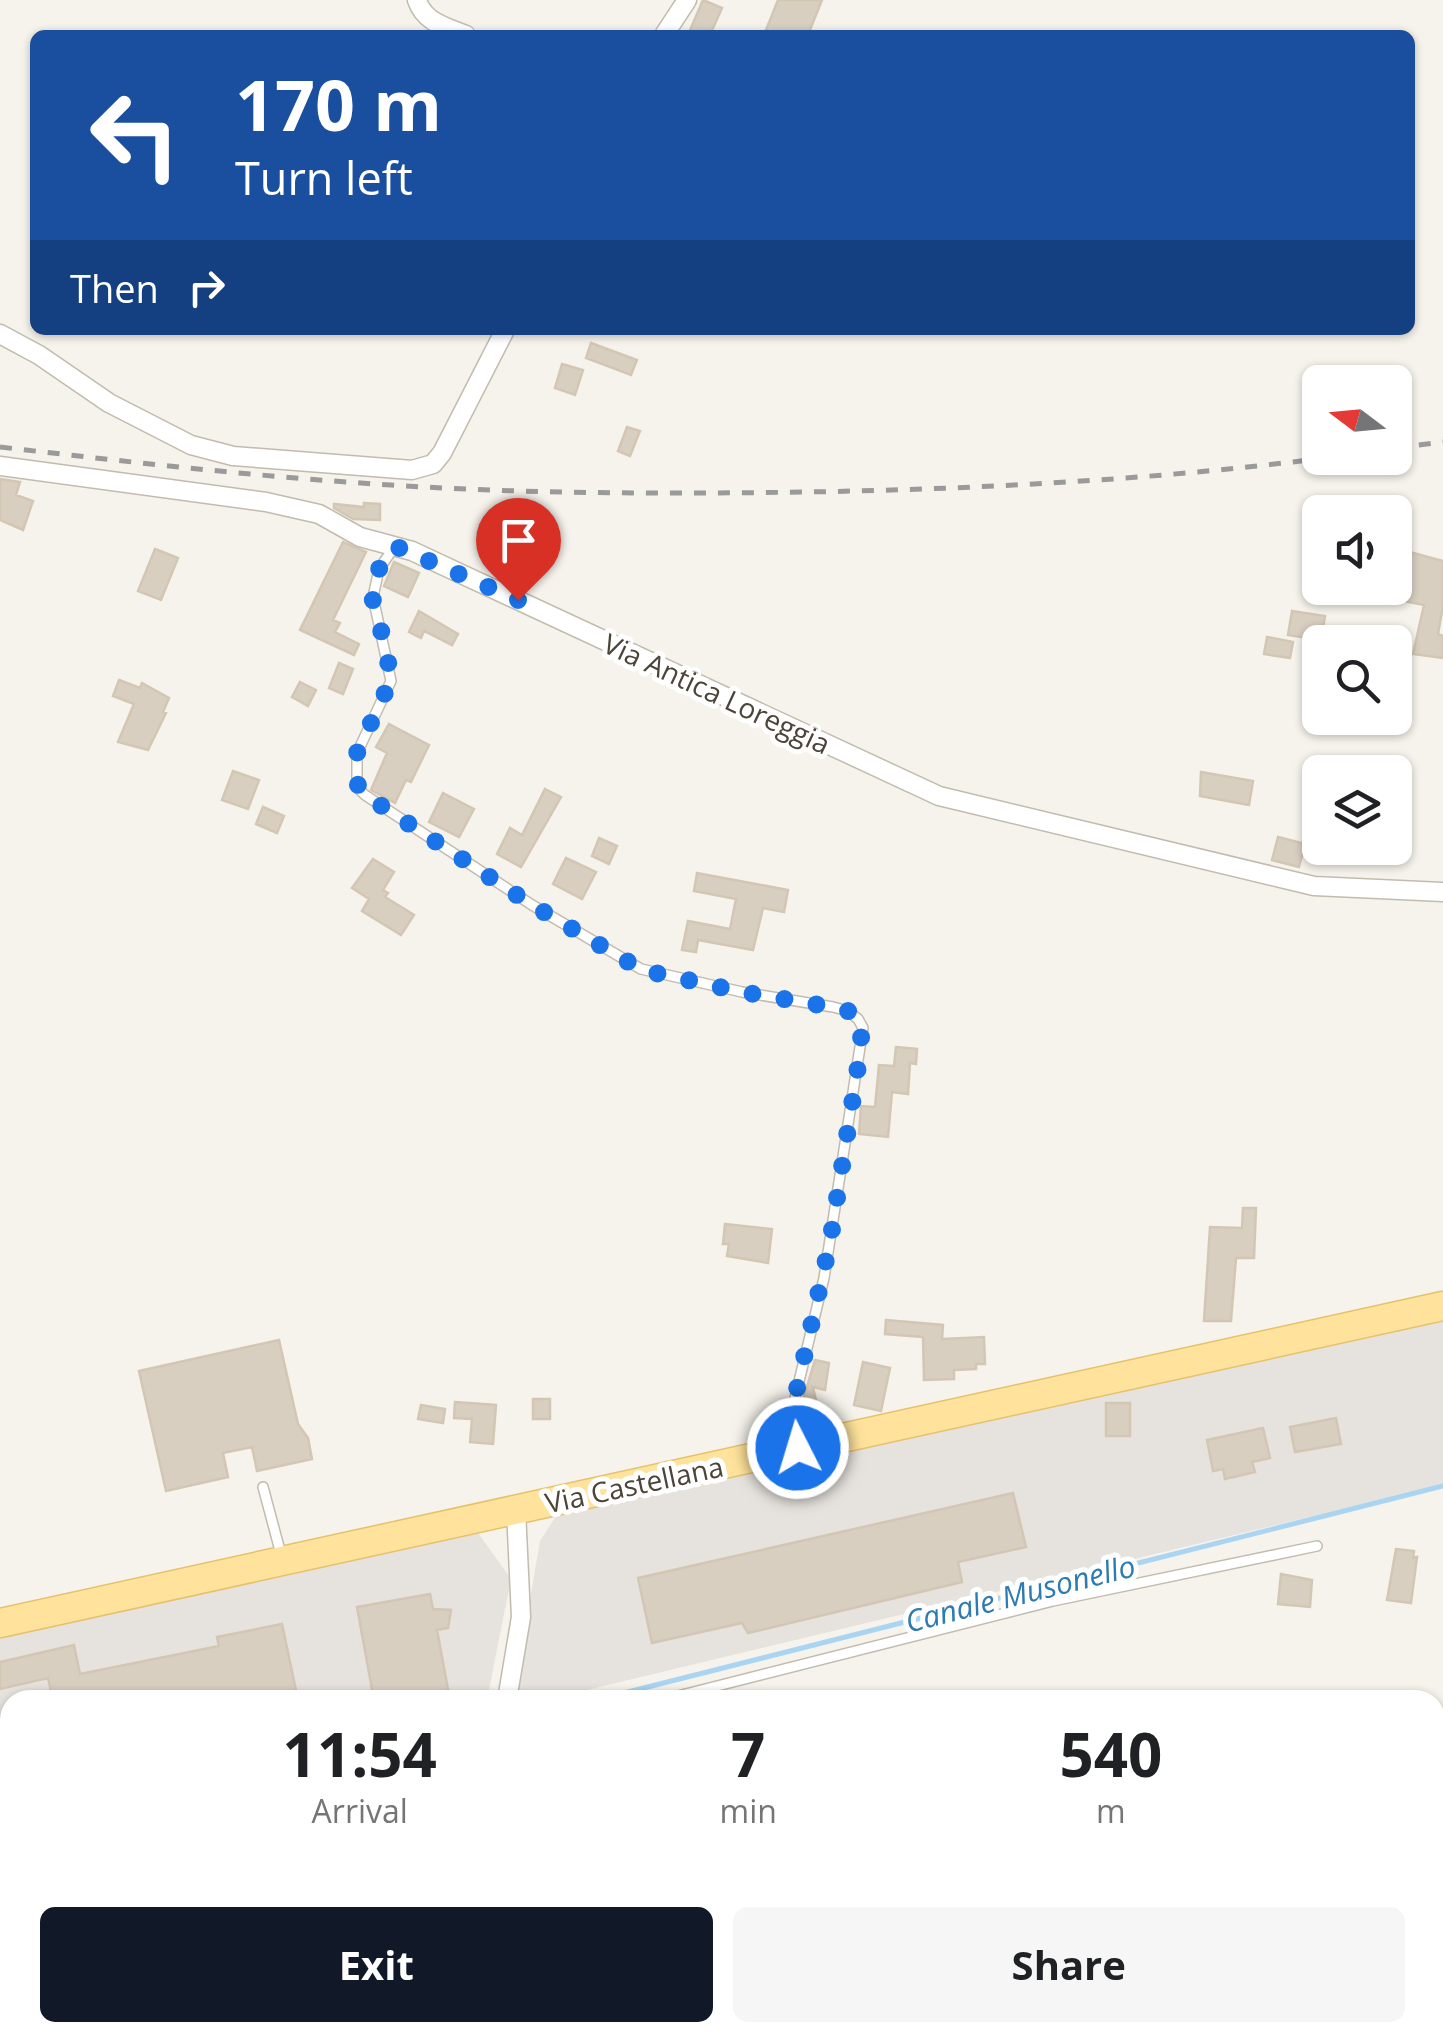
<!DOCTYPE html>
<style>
:root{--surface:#fff;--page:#f6f6f6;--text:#202124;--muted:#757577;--accent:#111827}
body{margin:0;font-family:"Open Sans",sans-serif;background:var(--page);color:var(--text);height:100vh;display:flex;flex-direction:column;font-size:38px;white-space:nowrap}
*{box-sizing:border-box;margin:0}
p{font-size:32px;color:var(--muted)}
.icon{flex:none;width:55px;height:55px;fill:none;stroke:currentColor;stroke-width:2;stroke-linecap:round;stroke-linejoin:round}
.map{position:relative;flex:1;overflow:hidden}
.panel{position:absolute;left:0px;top:1690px;width:1445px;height:352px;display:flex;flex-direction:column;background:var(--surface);border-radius:30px 30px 0 0;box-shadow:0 2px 8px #0004}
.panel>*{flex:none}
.banner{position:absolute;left:30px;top:30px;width:1385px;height:305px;border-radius:15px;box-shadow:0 2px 8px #0004;background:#1a4fa0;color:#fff;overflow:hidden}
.needle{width:65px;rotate:286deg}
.controls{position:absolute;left:1302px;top:365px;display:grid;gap:20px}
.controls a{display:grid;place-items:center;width:110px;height:110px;border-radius:15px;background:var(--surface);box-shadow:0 2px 8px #0004;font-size:50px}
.pin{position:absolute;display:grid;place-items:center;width:85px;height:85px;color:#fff;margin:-102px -42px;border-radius:50% 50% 50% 0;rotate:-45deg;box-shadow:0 0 10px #0007}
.pin .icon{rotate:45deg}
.me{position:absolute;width:110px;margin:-55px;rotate:355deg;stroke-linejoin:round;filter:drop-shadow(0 0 8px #0008)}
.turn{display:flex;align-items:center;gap:35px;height:210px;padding:0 40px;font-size:45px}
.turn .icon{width:130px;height:130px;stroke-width:2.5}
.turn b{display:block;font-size:70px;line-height:85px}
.then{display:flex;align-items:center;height:95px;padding:0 40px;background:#0003;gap:20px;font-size:38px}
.eta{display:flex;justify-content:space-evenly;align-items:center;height:170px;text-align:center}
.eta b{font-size:60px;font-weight:700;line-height:70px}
.cta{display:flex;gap:20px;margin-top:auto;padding:20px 40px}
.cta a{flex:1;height:115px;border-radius:15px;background:var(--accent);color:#fff;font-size:40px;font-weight:700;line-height:115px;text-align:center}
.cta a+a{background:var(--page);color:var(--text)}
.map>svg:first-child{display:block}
</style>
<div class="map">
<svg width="1443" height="2042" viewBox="0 0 1443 2042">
<rect width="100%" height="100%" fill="#f6f3ec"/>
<path fill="#e6e2dd" d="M1443 1318V1485L545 1700H513L540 1541 556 1516Z
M478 1533 511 1579 487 1700H10V2032H311L310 2042H0V1636Z"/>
<path fill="#d2eab5" d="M311 2033V2032L445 2033 443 2042H310Z"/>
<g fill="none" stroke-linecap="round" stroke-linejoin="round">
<path stroke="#a9d4f2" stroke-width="5" d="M596 1700 1443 1486
M0 1858 10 1855"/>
</g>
<path fill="#d8cfc1" stroke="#d3c7b4" stroke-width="2.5" d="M703 0 722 8 710 35H688Z
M778 0H822L808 35H764Z
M591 343 637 360 631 375 586 358Z
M562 364 583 370 575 395 555 388Z
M627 427 640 431 630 456 618 451Z
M0 479 20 482 16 495 33 501 23 530 0 520Z
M364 503 380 504V520L353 519 334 508V504L364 507Z
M343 542 366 552 333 620 340 623 335 632 359 644 354 655 300 630Z
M1395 548 1443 561V606L1438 634 1443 636V658L1413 654 1424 605 1368 594V588H1395Z
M155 549 178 558 161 600 138 591Z
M394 562 419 573 408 597 384 586Z
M419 611 458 634 452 645 424 631 421 638 409 632Z
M1292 611 1325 616 1321 640 1288 635Z
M1267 637 1293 642 1290 658 1264 654Z
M339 663 353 669 343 694 329 688Z
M119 680 140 688 142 683 169 698 163 712 166 713 148 750 118 742 134 704 113 696Z
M300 682 316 690 308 706 292 697Z
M389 724 429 745 411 782 406 780 395 803 371 790 387 753 376 747Z
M233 771 259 780 248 809 222 800Z
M1201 772 1253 781 1249 805 1200 796Z
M545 789 561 797 521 867 497 854 510 828 522 835Z
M443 793 474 809 459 837 429 822Z
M263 807 284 816 277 833 256 824Z
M1278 837 1305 844 1299 867 1272 860Z
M599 838 617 846 609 864 592 856Z
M566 858 596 872 582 899 553 884Z
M373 859 394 872 383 890 388 893 385 897 414 915 401 935 362 911 369 899 352 888Z
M697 873 788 890 784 912 763 908 753 950 698 940 696 952 682 950 688 921 730 929 736 899 694 891Z
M896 1047 917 1049 916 1064 910 1063 908 1094 892 1092 888 1137 859 1134 861 1106 875 1107 879 1065 894 1066Z
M1243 1208H1256L1254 1258H1236L1231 1321H1204L1210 1227 1242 1228Z
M725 1224 772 1229 768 1263 727 1256 729 1244H723Z
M886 1320 943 1325 942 1339 984 1337 985 1364H976V1369L954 1370V1379L924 1380 923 1337 885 1334Z
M279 1340 298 1424 308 1438 312 1459 257 1471 252 1447 223 1453 228 1477 166 1491 139 1371Z
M815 1360 829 1363 825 1390 813 1387 820 1419 800 1424 802 1403Z
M863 1362 890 1368 881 1411 854 1405Z
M533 1399H550V1419H533Z
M455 1402 496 1405 493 1444 470 1442 472 1419 454 1418Z
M1106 1403H1130V1436H1106Z
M421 1405 445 1409 443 1423 418 1419Z
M1336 1418 1341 1444 1295 1452 1290 1427Z
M1263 1428 1270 1458 1252 1462 1255 1472 1225 1479 1223 1469 1213 1471 1207 1440Z
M1013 1493 1026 1547 958 1562 962 1582 748 1633 742 1623 652 1643 638 1578Z
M1396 1549 1414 1551 1413 1558 1417 1557 1411 1603 1387 1600Z
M1281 1574 1312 1580 1310 1607 1278 1604Z
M430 1594 433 1609 451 1610 448 1628 437 1630 450 1700H374L357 1607Z
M282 1624 298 1700H53L48 1678 0 1689V1662L74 1645 80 1674 219 1646 217 1637Z"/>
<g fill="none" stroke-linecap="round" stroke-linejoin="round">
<defs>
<path id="lane" d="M395 546 379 569 373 597 391 681 357 753V787L365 795 532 905 641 969 742 992 833 1007 848 1011 858 1019 863 1028 824 1278 794 1402 792 1427 797 1444
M263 1487 282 1558
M662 1700 1053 1601 1317 1546"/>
<path id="street" d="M417 0C424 22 445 27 466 35
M664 35 687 0
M0 334 39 355 109 403 191 445 233 456 412 470 433 464 442 453 505 330
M0 466 266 502 319 514 360 537 412 551 939 796 1314 886 1443 892
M507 1700 521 1617 516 1510
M456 2042 457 2032"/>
<path id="primary" d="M0 1623 1443 1306"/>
</defs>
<use href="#lane" stroke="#c2bbae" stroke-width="12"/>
<use href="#street" stroke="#c2bbae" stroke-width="21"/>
<use href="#primary" stroke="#e6c16a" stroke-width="31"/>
<use href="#lane" stroke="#fff" stroke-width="9"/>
<use href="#street" stroke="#fff" stroke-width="18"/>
<use href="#primary" stroke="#ffe39c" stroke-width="28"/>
<path stroke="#9a9a9a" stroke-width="5" stroke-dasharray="12 12" stroke-linecap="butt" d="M0 447C130 462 260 477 391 485 529 494 667 494 806 492 979 489 1152 480 1325 458
M1395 448 1443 442"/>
</g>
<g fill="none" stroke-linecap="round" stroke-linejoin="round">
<path stroke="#1a73e8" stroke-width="18" stroke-dasharray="0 32.4" d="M518 600 395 546 379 569 372 597 386 649 391 680 357 753 358 787 365 795 532 905 642 970 742 992 832 1007 848 1011 858 1018 862 1028 859 1060 830 1242 794 1402 792 1427 798 1448"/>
</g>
<g text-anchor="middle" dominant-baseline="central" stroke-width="10" stroke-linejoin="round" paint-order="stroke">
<g font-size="28" fill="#4b4439" stroke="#fff">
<text transform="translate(717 693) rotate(25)">Via Antica Loreggia</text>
<text transform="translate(634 1484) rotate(-12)">Via Castellana</text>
</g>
<g font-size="30" font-style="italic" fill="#2e7ab2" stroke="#fff">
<text transform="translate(1020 1593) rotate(-14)">Canale Musonello</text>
</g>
</g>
</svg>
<div class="controls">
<a><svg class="needle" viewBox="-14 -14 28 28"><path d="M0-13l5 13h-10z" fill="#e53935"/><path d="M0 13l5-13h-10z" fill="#757577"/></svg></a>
<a><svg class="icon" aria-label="sound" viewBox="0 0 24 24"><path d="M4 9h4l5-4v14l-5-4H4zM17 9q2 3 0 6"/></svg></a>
<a><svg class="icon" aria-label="search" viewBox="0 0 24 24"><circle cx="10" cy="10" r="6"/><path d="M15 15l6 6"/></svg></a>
<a><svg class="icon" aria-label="layers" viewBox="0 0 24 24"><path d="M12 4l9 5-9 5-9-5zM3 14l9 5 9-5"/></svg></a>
</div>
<div class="pin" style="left:518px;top:600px;background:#d93025"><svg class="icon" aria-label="arrive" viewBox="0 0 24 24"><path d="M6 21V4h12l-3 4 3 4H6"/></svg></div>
<svg class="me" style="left:798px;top:1448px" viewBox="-20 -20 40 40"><circle r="17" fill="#1a73e8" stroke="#fff" stroke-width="3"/><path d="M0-11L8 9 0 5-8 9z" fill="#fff"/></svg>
<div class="banner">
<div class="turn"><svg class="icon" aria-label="left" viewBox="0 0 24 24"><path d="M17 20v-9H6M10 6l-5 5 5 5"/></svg><div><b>170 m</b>Turn left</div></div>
<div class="then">Then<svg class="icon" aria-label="right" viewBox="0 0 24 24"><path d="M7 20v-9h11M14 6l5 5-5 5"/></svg></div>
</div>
<section class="panel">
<div class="eta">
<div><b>11:54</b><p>Arrival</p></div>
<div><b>7</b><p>min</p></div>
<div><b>540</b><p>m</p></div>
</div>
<div class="cta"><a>Exit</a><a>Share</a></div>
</section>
</div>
